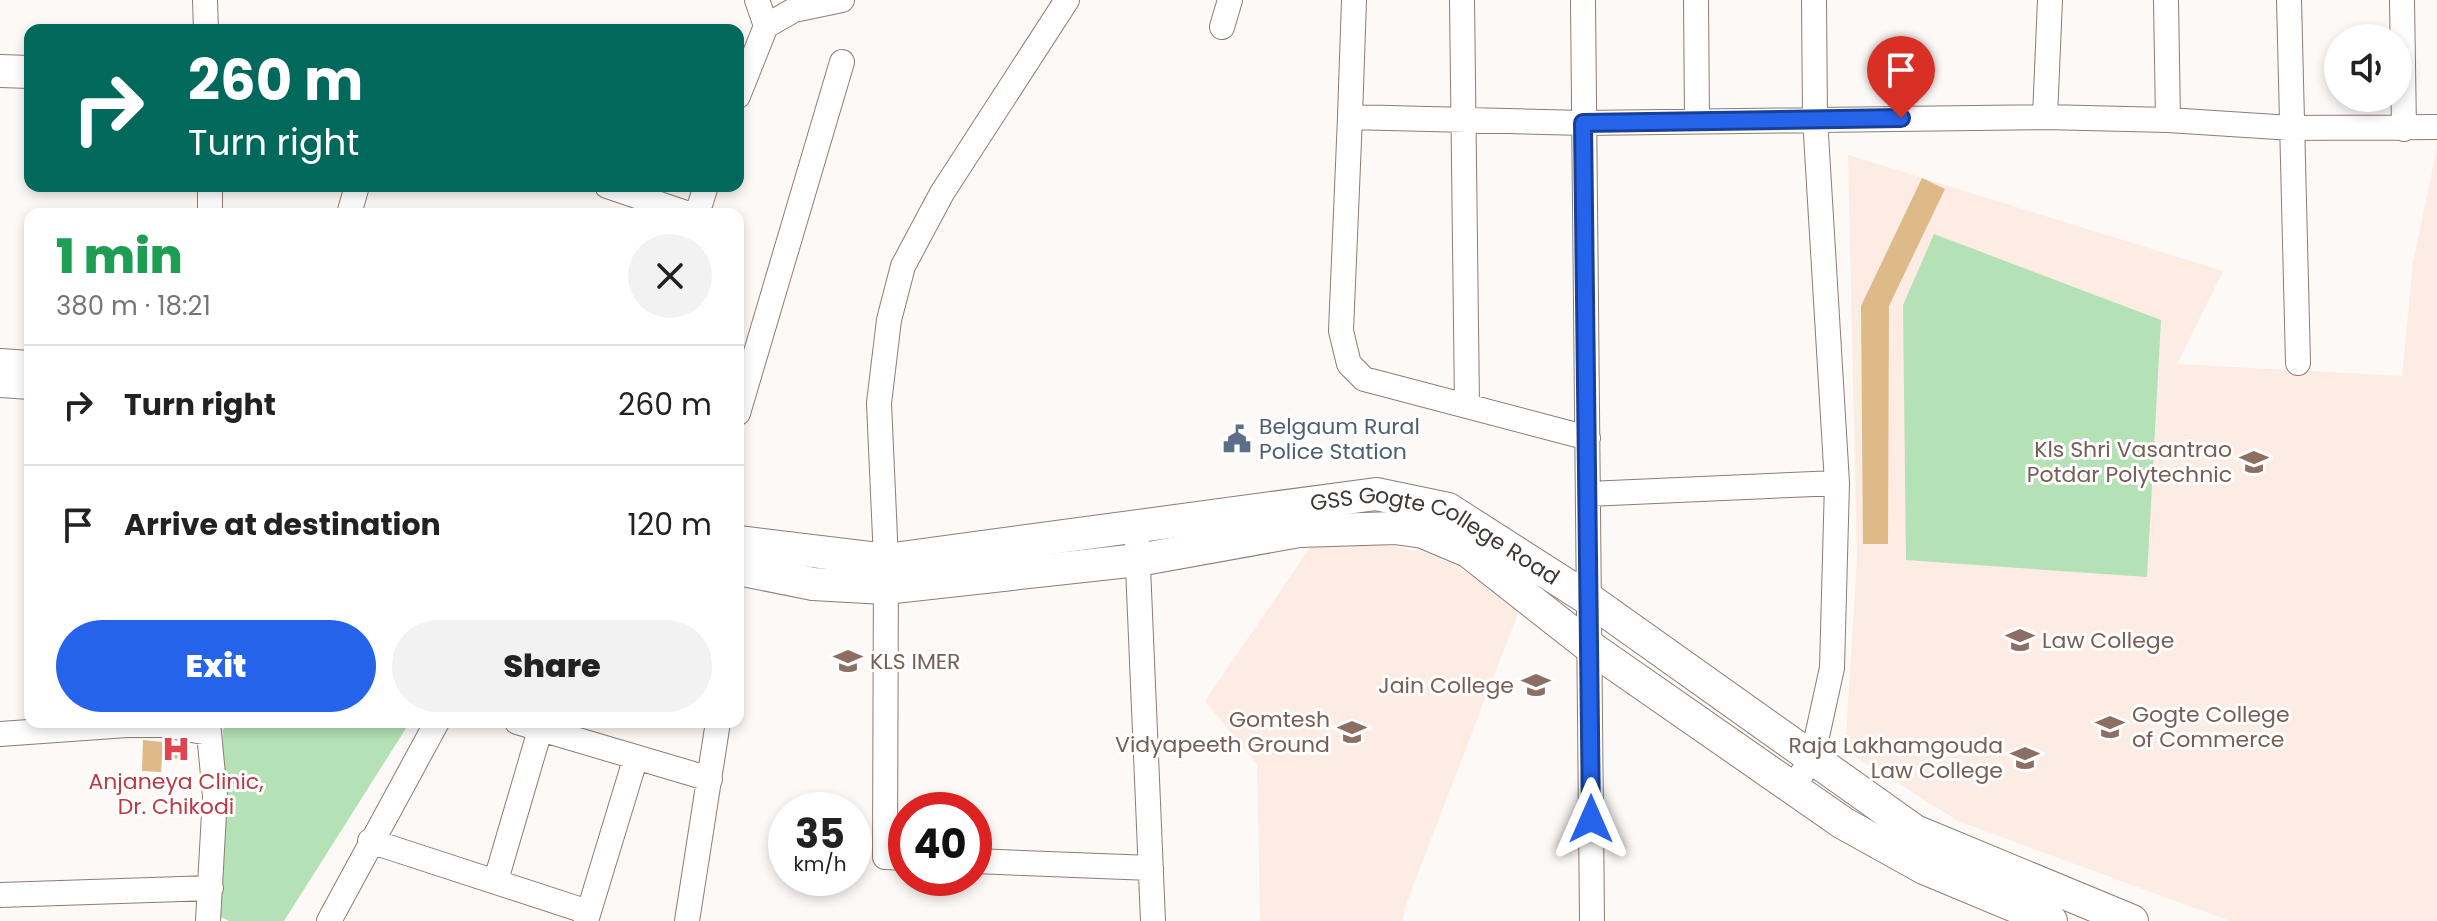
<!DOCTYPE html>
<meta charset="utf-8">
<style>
:root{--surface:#fff;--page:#f2f2f2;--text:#222;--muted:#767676;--line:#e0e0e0;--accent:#2563eb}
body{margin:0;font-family:Poppins,sans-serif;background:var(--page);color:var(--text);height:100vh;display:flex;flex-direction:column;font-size:30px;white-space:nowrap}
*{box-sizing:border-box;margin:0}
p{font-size:26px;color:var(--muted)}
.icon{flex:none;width:44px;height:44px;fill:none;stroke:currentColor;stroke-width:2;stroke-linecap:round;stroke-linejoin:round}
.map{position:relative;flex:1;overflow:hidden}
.sheet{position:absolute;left:24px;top:208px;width:720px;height:520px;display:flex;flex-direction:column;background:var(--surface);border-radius:16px;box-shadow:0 4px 12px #0003}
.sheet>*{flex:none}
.top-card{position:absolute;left:24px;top:24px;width:720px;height:168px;border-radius:16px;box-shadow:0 4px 12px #0003;background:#00695c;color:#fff;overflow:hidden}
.controls{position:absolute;left:2324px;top:24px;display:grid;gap:16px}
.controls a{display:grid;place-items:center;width:88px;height:88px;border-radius:50%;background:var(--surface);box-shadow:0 4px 12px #0003;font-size:40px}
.speed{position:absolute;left:768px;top:792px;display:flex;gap:16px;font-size:40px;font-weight:700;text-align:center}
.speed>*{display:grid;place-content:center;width:104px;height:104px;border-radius:50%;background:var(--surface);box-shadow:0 4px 12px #0003;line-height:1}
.speed small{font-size:20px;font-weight:400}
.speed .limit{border:12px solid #d22;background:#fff;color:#111}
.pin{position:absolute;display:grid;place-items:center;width:68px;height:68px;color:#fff;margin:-82px -34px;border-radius:50% 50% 50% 0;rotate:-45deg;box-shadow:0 0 8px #0007}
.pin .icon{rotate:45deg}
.me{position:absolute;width:88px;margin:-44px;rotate:0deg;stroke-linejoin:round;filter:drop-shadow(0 0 6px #0008)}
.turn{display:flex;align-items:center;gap:28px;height:168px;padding:0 32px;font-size:36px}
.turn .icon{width:104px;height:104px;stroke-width:2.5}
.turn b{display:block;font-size:56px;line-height:68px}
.round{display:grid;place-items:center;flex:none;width:84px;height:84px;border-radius:42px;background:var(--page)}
.overview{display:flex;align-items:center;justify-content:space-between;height:136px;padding:0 32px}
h1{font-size:48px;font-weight:800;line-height:60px;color:#1e9e55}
.action{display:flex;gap:16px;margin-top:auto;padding:16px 32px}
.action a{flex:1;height:92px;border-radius:48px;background:var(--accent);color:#fff;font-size:32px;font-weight:800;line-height:92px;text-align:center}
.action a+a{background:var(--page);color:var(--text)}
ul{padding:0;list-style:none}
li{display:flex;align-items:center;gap:24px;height:120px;padding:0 32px;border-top:2px solid var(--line)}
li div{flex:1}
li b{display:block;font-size:30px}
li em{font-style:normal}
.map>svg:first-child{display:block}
</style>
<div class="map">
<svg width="2437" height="921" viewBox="0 0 2437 921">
<rect width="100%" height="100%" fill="#fdf9f7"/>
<path fill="#fdece3" d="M2437 148V921H2230L1958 821 1845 750 1857 559 1848 155 2223 271 2177 364 2402 376 2413 263Z
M1313 543H1373L1433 554 1522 603 1405 907 1403 921H1260L1257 764 1205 701Z"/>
<path fill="#b4e1b5" d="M1934 234 2161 320 2147 577 1906 560 1903 305Z
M227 722H410L284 921H229L221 917 223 730Z"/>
<path fill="#deba89" d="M1922 178 1945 189 1889 306 1888 544H1863L1861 306Z
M143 740 190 745 189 759 162 758 161 772 142 771Z"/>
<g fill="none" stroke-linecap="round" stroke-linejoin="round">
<defs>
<path id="minor" d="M205 0 206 30
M757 0 766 26
M1354 0 1350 117 1583 123 2045 117 2168 120 2291 128 2437 127
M1462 0 1467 406
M1583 0 1592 921
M1696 0 1697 120
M2166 0 2168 120
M2289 0 2298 363
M2402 0 2404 129
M1222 27 1230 0
M738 96 766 26 794 10 842 0
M1350 117 1341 331 1349 364 1364 379 1588 438
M2045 117 2050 0
M210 186V214
M607 186 689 214
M349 214 357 186
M697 214 706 186
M0 361 30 363
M0 385 30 387
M738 413 842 62
M1588 494 1837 483
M1137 543 1153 921
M517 722 710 779
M0 734 127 725H163L209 733
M1792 788 1812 759 1832 668 1837 483 1815 118 1814 0
M370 841 588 912
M906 858 885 857 886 560 879 403 889 320 903 266 942 193 1067 0
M974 861 1151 868
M496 880 540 730
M0 895 211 888
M208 921 215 796 208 722
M329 921 437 722
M586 921 635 760
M687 921 718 722"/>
<g id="major">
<path d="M0 71 30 72"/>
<path id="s1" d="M738 542 886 560 1376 494 1448 509 1590 600 1915 831 2132 921"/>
<path d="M738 569 813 584 885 588 1138 560 1299 531 1395 528 1423 532 1468 551 1590 647 1843 823 1924 868 2051 921"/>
</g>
</defs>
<use href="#minor" stroke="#8e7c73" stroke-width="26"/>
<use href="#major" stroke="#8e7c73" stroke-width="34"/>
<use href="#minor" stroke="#fff" stroke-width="24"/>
<use href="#major" stroke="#fff" stroke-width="32"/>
</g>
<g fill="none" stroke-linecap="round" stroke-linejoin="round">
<defs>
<path id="route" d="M1591 819 1583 123 1901 118"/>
</defs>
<use href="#route" stroke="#184099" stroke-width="20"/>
<use href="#route" stroke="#2563eb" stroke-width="14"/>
</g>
<defs>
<symbol id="civic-bare" viewBox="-9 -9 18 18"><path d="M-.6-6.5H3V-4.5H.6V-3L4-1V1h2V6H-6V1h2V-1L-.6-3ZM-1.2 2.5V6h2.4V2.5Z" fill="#5c6f8a" stroke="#fff" stroke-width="2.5" paint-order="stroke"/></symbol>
<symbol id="university-bare" viewBox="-9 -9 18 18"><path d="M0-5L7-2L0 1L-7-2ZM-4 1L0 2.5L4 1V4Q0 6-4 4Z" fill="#8d6e63" stroke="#fff" stroke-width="2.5" paint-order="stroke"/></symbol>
<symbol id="school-bare" viewBox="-9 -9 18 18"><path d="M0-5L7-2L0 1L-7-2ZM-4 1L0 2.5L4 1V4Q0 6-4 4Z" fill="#8d6e63" stroke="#fff" stroke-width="2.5" paint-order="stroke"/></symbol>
<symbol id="hospital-bare" viewBox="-9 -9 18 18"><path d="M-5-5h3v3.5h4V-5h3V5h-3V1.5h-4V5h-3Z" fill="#e0444e" stroke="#fff" stroke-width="2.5" paint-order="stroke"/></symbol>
</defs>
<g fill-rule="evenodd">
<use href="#civic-bare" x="1217" y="419" width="40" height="40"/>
<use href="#university-bare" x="2234" y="442" width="40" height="40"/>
<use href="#school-bare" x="2000" y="620" width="40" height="40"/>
<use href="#university-bare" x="828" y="641" width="40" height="40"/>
<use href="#university-bare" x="1516" y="665" width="40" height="40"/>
<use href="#university-bare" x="2090" y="707" width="40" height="40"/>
<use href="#university-bare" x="1332" y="712" width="40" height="40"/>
<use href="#hospital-bare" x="156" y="729" width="40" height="40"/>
<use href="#university-bare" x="2005" y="738" width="40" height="40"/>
</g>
<g text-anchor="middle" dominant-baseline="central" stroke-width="6" stroke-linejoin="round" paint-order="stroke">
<g font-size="22" fill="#4e5e75" stroke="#fff" text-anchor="start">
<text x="1259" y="426">Belgaum Rural<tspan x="1259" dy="25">Police Station</tspan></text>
</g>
<g font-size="22" fill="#785e54" stroke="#fff" text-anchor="end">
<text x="2232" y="449">Kls Shri Vasantrao<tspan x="2232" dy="25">Potdar Polytechnic</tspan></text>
<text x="2042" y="640" text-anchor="start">Law College</text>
<text x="870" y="661" text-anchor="start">KLS IMER</text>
<text x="1514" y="685">Jain College</text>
<text x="2132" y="714" text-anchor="start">Gogte College<tspan x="2132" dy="25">of Commerce</tspan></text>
<text x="1330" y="719">Gomtesh<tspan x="1330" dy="25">Vidyapeeth Ground</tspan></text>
<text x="2003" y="745">Raja Lakhamgouda<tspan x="2003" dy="25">Law College</tspan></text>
</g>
<g font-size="22" fill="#403834" stroke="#fff">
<text stroke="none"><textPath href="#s1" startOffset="712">GSS Gogte College Road</textPath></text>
</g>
<g font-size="22" fill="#be3a42" stroke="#fff">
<text x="176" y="781">Anjaneya Clinic,<tspan x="176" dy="25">Dr. Chikodi</tspan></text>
</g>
</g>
</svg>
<div class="controls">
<a><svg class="icon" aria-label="sound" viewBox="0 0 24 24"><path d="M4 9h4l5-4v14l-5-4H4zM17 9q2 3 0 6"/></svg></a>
</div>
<div class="speed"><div>35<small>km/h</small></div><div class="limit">40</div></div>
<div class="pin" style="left:1901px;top:118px;background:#d93025"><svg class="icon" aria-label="arrive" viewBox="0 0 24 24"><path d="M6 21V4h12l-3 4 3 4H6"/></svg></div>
<svg class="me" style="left:1591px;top:819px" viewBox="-20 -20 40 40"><path d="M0-17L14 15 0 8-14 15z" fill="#2563eb" stroke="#fff" stroke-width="4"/></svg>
<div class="top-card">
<div class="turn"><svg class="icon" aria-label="right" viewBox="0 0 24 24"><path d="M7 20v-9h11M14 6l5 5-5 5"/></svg><div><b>260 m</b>Turn right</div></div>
</div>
<section class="sheet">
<div class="overview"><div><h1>1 min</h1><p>380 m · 18:21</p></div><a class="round"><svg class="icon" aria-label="close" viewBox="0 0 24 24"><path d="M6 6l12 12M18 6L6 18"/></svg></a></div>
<ul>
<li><svg class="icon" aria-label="right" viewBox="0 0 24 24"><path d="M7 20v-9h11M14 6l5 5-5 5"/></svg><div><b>Turn right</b></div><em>260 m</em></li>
<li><svg class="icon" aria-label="arrive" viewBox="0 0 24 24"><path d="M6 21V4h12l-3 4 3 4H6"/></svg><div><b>Arrive at destination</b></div><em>120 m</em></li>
</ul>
<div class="action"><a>Exit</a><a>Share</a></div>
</section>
</div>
